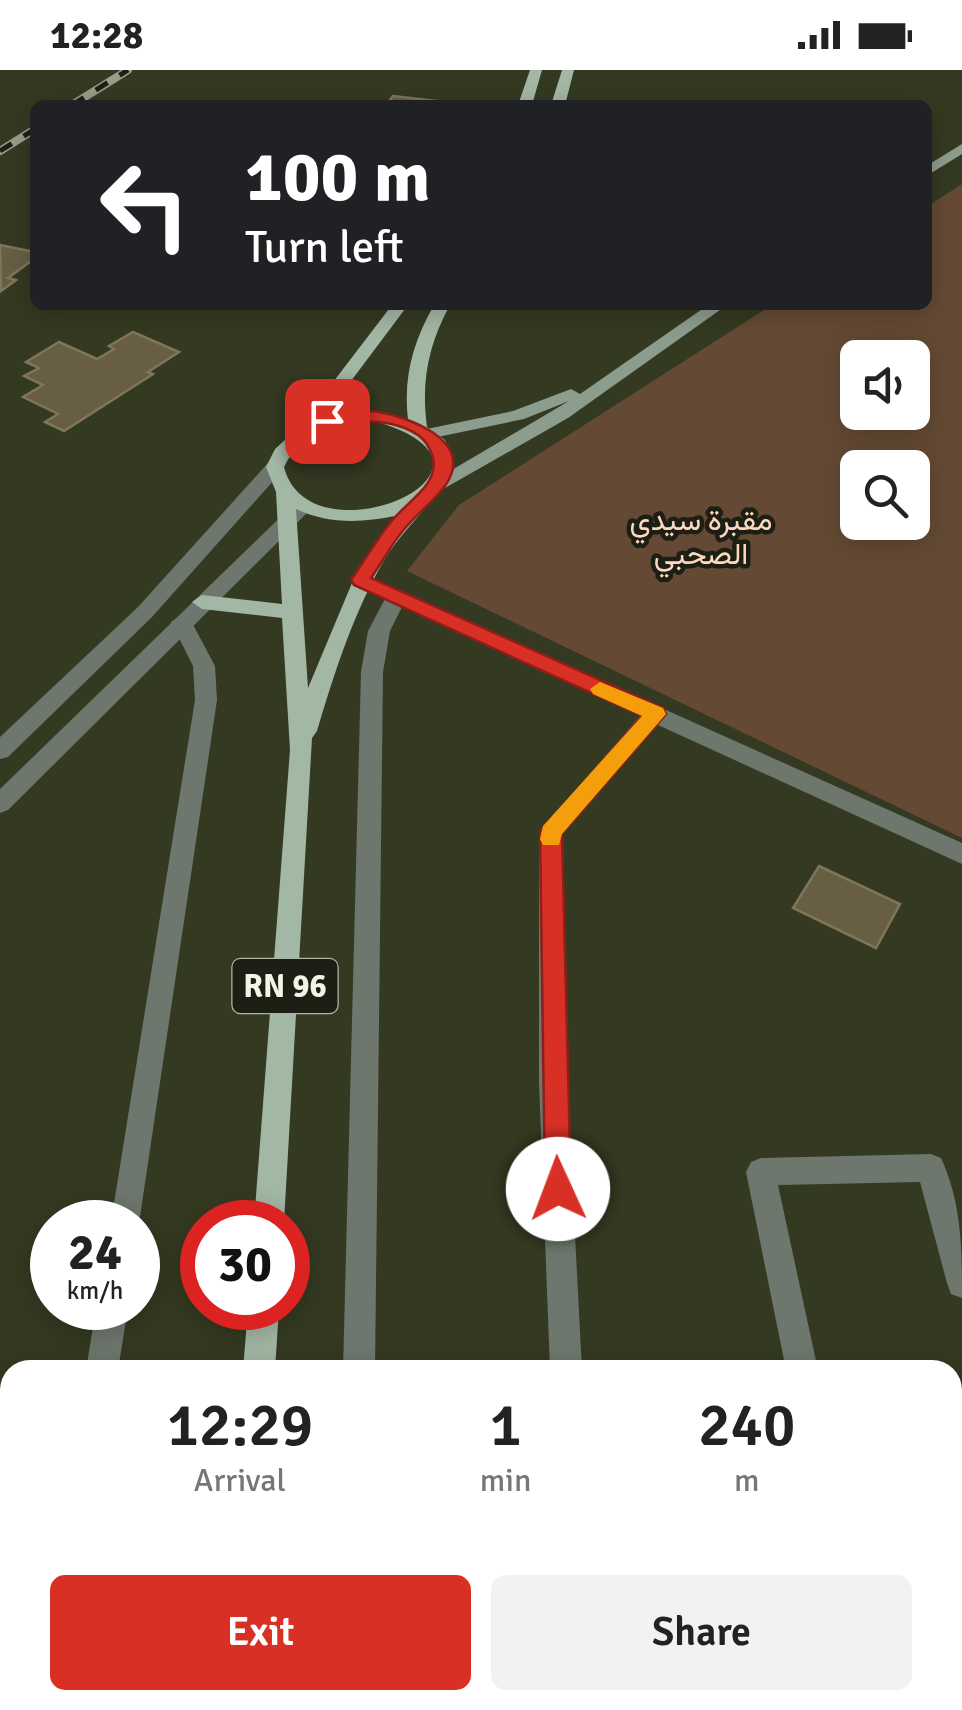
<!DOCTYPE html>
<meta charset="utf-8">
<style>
:root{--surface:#fff;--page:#f2f2f2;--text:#222;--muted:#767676;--accent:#d93025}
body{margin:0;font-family:Signika,Vazirmatn,sans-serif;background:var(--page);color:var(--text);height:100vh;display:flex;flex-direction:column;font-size:38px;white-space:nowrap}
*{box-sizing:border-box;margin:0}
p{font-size:32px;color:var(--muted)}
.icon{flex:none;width:55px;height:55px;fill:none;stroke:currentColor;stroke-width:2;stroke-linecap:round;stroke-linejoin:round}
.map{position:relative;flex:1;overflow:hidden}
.sheet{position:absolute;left:0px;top:1290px;width:962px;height:350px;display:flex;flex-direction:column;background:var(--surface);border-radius:30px 30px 0 0;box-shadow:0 5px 25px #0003}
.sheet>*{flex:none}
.top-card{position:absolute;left:30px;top:30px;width:902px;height:210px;border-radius:15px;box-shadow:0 5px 25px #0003;background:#202124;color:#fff;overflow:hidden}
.fabs{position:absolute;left:840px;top:270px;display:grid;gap:20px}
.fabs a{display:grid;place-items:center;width:90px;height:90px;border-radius:15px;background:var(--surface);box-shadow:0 5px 25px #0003;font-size:50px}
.speed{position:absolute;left:30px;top:1130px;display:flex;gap:20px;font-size:50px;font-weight:700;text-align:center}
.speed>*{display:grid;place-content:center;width:130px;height:130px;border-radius:50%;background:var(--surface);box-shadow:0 5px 25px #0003;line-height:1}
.speed small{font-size:25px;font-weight:400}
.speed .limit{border:15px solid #d22;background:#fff;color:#111}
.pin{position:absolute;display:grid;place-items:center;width:85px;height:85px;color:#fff;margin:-42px;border-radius:20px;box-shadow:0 5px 15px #0006}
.me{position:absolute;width:110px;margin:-55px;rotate:358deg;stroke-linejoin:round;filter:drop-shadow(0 0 8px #0008)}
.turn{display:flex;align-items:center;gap:35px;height:210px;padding:0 50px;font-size:45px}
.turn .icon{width:130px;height:130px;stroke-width:2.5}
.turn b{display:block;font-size:70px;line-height:85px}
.eta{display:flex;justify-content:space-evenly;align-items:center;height:170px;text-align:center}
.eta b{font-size:60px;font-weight:600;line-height:70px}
.primary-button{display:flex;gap:20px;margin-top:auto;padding:20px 50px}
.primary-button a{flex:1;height:115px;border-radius:15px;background:var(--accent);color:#fff;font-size:40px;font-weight:600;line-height:115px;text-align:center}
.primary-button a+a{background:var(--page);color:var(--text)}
.status{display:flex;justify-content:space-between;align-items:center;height:70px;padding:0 50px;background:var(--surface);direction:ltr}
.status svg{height:28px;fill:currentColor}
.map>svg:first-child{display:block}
</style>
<div class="status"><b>12:28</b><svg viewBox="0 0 49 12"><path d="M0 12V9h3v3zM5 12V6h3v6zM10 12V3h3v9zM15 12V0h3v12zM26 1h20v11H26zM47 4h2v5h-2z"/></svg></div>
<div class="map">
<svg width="962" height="1640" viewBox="0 0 962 1640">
<rect width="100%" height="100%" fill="#343921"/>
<path fill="#644a34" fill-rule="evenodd" d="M962 114V768L407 501 459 435 772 235H928V136ZM858 288H912V342H858ZM858 398H912V452H858Z"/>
<path fill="#675e44" stroke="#7f755b" stroke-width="2.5" d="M393 26 454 33 386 35Z
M0 175 35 182V188L8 208 16 210 1 221Z
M133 262 179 282 148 302 153 304 64 361 45 352 58 344 23 327 43 315 24 306 39 298 26 292 59 272 97 289 114 279 109 276Z
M819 796 900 834 876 878 793 838Z"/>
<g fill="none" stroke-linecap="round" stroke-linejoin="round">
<path fill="#6e776e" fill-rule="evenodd" d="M361 503 962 773V794L658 655 563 764 567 1011 582 1300H550L539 1011V762L640 646 402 537 390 561 383 602 375 1300H343L361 602 368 561 385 529 354 515V505Z
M182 545 189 547 215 596 217 630 138 1160V1152H111L195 630 193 596 171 552Z
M931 1084 941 1088C962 1134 962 1179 962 1228L951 1224 947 1213 920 1112 778 1115 818 1300H786L746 1102 751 1092 761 1088Z
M96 1238H128L118 1300H86Z
M959 1526 962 1527V1575L952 1571V1529Z
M30 1630H66L65 1640H27Z
M332 1630H368L369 1640H331Z"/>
<path fill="#6e776e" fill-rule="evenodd" d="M275 391 282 393V401L152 547 8 687 0 689V667L138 537 268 393Z
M303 430 310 432V440L8 740 0 743V719L296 432Z"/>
<path fill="#8c9c8d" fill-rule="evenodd" d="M962 74V84L928 105V95Z
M708 235H727L568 348 445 418 438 420 428 414 569 331 524 349 428 369 422 368V360L513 341 571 319 580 324Z"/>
<path fill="#a3b7a5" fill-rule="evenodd" d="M530 0H542L532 35H518Z
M562 0H574L565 35H551Z
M392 235H408L324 347 375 341 408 350C403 307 413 272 434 235H450C428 275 421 312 427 357L445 370 454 393C440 429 407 454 386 487 354 541 335 601 317 661L312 668 284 1152H254L290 680 282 548 202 539 192 532 202 525 282 534 276 422 266 397 275 379 298 358ZM374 351C539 398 309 497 284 397 302 360 336 353 374 351ZM296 439C328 454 361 453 395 446L352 513 308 618Z
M248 1238H279L275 1300H243Z
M223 1630H259L260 1640H222Z"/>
<defs>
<path id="rail" d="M72 35 128 0
M0 81 35 59"/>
</defs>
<use href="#rail" stroke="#989c89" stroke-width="8"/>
<use href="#rail" stroke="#1d1f15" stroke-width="5" stroke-dasharray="14" stroke-linecap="butt"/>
</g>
<path fill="#d93025" stroke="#8d1f18" stroke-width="2.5" d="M374 341C408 347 477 370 445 416 434 431 419 442 407 456 393 471 383 491 371 508L663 638 666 644 562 764 571 1119 567 1128 558 1132 549 1128 545 1119 540 762 642 646 354 515 351 510C364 491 376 471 390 453 410 427 451 409 426 373 417 360 394 353 378 352 360 350 333 362 319 351L327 346Z"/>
<path fill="#f59e0b" d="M600 612 663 638 666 644 562 764 559 775H543L540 769 543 756 642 646 593 624 590 619Z"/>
<g text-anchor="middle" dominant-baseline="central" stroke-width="9" stroke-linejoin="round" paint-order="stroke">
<g font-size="30" fill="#fcd9be" stroke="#1d1f15">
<text x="701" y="450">مقبرة سيدي<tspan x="701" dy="34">الصحبي</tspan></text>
</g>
<rect fill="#1d1f15" stroke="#b1b5a7" stroke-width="2.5" x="232.5" y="889" width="105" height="54" rx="8"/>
<g font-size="32" font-weight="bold" fill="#f1f5e6">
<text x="285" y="916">RN 96</text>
</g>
</g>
</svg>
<div class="fabs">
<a><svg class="icon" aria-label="sound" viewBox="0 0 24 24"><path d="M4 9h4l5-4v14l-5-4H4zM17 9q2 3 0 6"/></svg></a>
<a><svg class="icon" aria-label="search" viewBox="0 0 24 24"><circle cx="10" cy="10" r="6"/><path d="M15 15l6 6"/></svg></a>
</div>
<div class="speed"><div>24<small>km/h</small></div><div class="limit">30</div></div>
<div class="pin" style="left:327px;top:351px;background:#d93025"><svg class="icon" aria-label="arrive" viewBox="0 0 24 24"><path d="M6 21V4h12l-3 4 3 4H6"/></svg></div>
<svg class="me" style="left:558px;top:1119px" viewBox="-20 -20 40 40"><circle r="19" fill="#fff"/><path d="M0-13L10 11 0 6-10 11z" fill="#d93025"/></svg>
<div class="top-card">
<div class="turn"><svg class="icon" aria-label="left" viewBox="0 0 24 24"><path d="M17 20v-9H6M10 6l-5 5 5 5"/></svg><div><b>100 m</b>Turn left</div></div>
</div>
<section class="sheet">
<div class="eta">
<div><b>12:29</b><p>Arrival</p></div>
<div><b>1</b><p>min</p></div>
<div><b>240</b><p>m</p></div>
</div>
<div class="primary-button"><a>Exit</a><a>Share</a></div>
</section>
</div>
